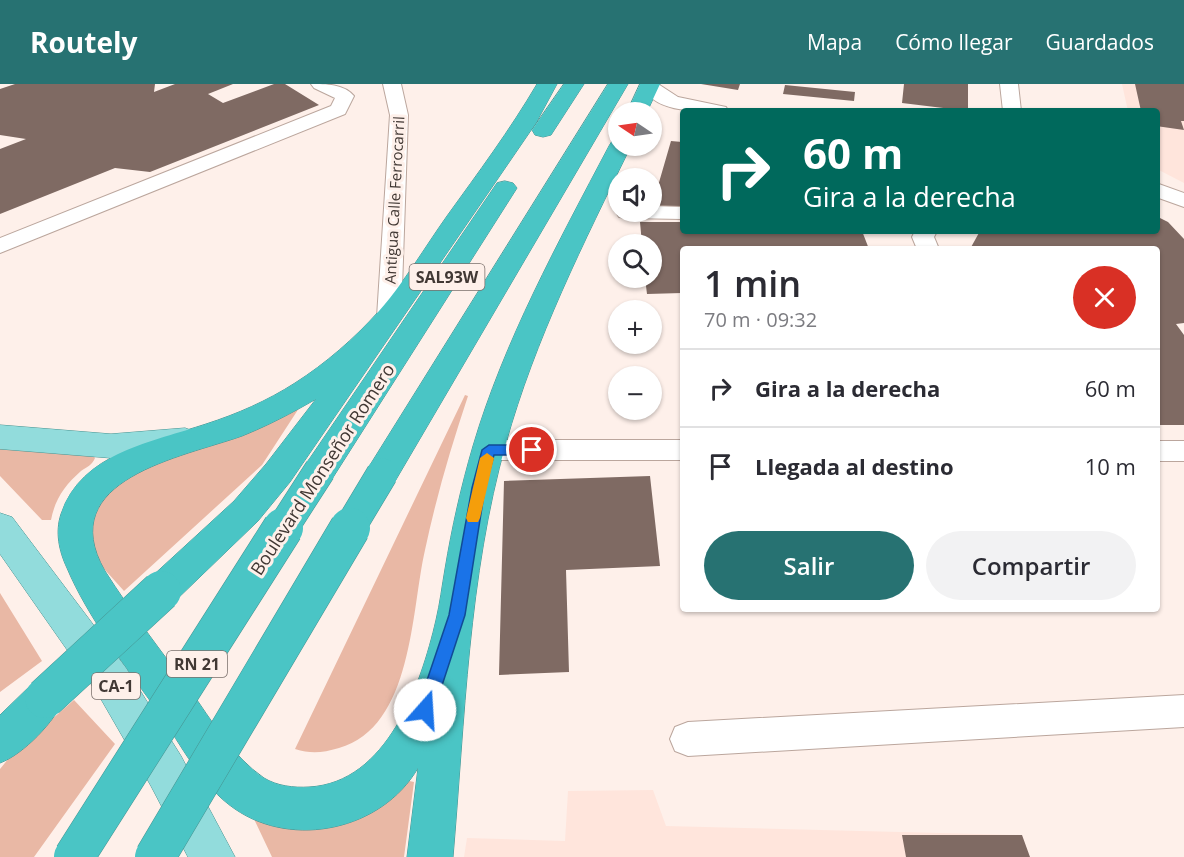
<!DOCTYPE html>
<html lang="es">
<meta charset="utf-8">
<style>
:root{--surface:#fff;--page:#f2f2f3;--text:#2b2b33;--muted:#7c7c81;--line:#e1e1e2;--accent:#277272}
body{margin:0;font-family:"Open Sans",sans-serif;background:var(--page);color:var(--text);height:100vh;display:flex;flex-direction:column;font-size:22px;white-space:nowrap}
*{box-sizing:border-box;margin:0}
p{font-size:20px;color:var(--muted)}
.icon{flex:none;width:33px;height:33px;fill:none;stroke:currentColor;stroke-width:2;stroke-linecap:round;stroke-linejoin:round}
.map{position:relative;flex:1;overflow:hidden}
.details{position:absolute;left:680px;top:162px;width:480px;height:366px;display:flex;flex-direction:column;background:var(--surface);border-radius:6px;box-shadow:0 2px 4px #0004}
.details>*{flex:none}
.hud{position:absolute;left:680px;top:24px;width:480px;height:126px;border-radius:6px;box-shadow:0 2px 4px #0004;background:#00695c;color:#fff;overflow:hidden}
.needle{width:39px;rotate:283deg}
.controls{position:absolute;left:608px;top:18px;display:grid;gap:12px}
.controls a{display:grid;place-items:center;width:54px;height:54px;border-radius:50%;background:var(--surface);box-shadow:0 2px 4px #0004;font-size:30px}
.pin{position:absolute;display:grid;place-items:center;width:51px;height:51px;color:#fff;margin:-26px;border:3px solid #fff;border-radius:50%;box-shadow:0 2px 6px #0007}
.me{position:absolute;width:66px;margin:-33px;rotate:19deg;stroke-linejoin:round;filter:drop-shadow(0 0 4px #0008)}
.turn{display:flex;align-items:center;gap:21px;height:126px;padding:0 24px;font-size:27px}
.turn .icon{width:78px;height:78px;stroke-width:2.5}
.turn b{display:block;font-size:42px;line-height:51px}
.round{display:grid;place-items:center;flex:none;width:63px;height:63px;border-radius:32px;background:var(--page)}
.head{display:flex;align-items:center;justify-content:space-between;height:102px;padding:0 24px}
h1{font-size:36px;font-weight:600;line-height:45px}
.primary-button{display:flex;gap:12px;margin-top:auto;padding:12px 24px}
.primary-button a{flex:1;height:69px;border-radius:36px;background:var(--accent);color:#fff;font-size:24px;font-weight:600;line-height:69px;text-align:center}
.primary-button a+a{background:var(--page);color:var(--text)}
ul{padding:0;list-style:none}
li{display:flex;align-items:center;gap:18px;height:78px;padding:0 24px;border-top:2px solid var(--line)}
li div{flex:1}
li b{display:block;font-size:22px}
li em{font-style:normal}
header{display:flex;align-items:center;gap:36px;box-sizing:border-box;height:84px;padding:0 30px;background:var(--accent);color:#fff}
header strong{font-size:28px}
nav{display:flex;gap:33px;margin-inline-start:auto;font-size:21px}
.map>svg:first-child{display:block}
</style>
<header>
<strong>Routely</strong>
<nav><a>Mapa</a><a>Cómo llegar</a><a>Guardados</a></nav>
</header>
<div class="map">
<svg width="1184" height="773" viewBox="0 0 1184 773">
<rect width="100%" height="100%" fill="#fef0ea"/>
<path fill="#ffe5dc" d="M1122 0H1184V99L1157 85 1156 27H1128Z
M653 706 666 742 1022 751 1029 773H464L467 754 565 757 568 707Z"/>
<path fill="#e9b8a5" d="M465 311 468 312C451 363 436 414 425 466 411 527 413 643 339 664 322 669 311 670 295 665Z
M303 318 262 381 124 507 97 477 87 440 96 412 137 383Z
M0 359 91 369 95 374C92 381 87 383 81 387 65 401 55 415 51 436H42L0 392Z
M0 509 42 577 0 608Z
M74 616 115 660 34 773H0V685L13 669Z
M405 696 414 698 404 773H272L254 735Z"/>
<path fill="#7f6a63" d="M15 0H155L154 8 175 0H233L208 10 223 19 274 0H285L319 21 150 88 115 84 0 130V65L26 55 0 51V5Z
M701 0H740L738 6Z
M904 0H968V27L902 19Z
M1135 0H1184V37H1181L1184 46 1156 42V27H1141Z
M785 1 855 8 854 17 783 10Z
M671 57 682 58V126H651Z
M1156 132 1168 138 1184 155V239L1176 240 1184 251V341H1156V165H970L980 147H1156Z
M640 138H682V147H862L869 165H682V209L647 210 645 194H651V160H642Z
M650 392 660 482 566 486 569 588 499 591 504 397Z
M902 751H1022L1030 773H906Z"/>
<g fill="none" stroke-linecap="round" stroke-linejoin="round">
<defs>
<path id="minor" d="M311 0C326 0 344 0 354 12L345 30 0 169V154L331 22 335 14 314 4Z
M383 0H401L408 31 401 233 398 238 389 241 380 238 377 233 390 31Z
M642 0H658L678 13 726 23 728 27C701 27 653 31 642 0Z
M1000 0H1018L1021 27H1003Z
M1156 99 1184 109V123L1156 113Z
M651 122 682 123V135L627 134 619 133 616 128 618 126V128H651Z
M915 147H937L934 153 939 165H917L912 153Z
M489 356H682V376H489L479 373 475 366 479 359Z
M1156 357H1184V377H1156Z
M1184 611V643L688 672 675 667 670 655 675 643 688 638Z"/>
<path id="major" d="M0 341 111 350 185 344 196 348 201 356 196 364 185 368 111 374 0 365Z
M0 429 12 433 126 584 181 672 235 773H188L151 702 98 610 0 470Z"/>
<path id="highway" d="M537 0H557L536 39 290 398 258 437 174 518 161 523 148 518 143 507 148 496 234 417 266 380 316 315C292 329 267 342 242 352 183 373 52 395 105 487 131 528 161 567 190 606 212 637 232 672 264 694 277 702 294 704 309 703 387 699 421 601 436 536 440 519 442 502 445 485 452 443 461 403 473 362 504 257 558 159 609 62L612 57 618 56V62H631C584 158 535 255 506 359 468 493 465 635 453 773H407L418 684C382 746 293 765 235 725 201 702 182 662 159 629 128 586 87 532 67 484 59 467 55 448 61 430 81 369 152 358 206 340 237 330 267 317 295 299 325 280 355 254 379 227 404 199 425 163 447 132 478 89 510 46 537 0Z
M564 0H584L551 51 543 53 535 51 532 46Z
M608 0H628L394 399 382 403 370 399 365 390 370 381Z
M640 0H660L647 28H627Z
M505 97 513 99 517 104 332 395 320 398 308 395 304 386 308 377 497 99Z
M45 595 59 601 65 614C55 637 24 670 0 679V631L31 601Z"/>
</defs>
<use href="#minor" stroke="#bba69d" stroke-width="2"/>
<use href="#major" stroke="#479492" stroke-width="1"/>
<use href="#highway" stroke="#479492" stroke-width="1"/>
<use href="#minor" fill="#fff" fill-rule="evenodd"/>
<use href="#major" fill="#92dcdc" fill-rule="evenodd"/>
<use href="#highway" fill="#4ac5c5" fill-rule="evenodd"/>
<defs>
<path id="highway-bridge-far1" d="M282 445 320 386
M349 445 382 390"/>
<path id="highway-bridge" d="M45 614 161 507
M74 773 283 444
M155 773 350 444"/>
</defs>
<use href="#highway-bridge-far1" stroke="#479492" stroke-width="32" stroke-linecap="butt"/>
<use href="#highway-bridge" stroke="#479492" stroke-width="41" stroke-linecap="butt"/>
<use href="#highway-bridge-far1" stroke="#4ac5c5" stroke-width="31"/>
<use href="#highway-bridge" stroke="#4ac5c5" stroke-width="40"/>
</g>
<path fill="#1a73e8" stroke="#114b97" stroke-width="1.5" d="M489 361H532L539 366 532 371H494L485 404 465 531 434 626 431 632 425 634 419 632 417 626 449 531 472 404 482 366Z"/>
<path fill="#f59e0b" d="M487 369 494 374 480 434 478 438H468L466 434 480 374Z"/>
<g text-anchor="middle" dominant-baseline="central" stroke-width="6" stroke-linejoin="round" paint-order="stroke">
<g font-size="15" fill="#413834" stroke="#fef0ea">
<text transform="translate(394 116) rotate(-87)">Antigua Calle Ferrocarril</text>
</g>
<g fill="#fef0ea" stroke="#7a6f6b" stroke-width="1.5">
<rect x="409.5" y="180" width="75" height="26" rx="4.5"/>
<rect x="167" y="567" width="60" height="26" rx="4.5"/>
<rect x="92" y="589" width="48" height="26" rx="4.5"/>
</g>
<g font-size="16" font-weight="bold" fill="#413834">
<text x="447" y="193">SAL93W</text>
<text x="197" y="580">RN 21</text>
<text x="116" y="602">CA-1</text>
</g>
<g font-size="18" fill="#413834" stroke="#fef0ea">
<text transform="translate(322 385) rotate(-57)">Boulevard Monseñor Romero</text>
</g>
</g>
</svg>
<div class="controls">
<a><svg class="needle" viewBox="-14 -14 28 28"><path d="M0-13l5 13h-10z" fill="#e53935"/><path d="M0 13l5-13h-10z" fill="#7c7c81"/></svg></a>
<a><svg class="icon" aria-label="sound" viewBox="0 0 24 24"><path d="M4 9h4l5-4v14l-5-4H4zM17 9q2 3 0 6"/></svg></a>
<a><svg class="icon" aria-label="search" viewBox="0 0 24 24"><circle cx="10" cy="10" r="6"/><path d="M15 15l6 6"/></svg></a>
<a>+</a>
<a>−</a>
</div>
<div class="pin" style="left:532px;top:366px;background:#d93025"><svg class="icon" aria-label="arrive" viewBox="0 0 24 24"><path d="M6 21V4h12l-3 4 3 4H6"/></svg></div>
<svg class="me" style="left:425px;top:626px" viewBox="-20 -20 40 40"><circle r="19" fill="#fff"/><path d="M0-13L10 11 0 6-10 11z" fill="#1a73e8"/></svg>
<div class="hud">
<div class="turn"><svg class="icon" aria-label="right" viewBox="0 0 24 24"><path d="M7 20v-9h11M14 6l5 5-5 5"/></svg><div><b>60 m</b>Gira a la derecha</div></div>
</div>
<section class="details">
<div class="head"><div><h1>1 min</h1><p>70 m · 09:32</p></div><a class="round" style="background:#d93025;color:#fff"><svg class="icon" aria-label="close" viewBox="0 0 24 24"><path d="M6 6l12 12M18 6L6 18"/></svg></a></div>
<ul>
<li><svg class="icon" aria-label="right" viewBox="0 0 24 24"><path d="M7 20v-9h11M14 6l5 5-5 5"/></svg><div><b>Gira a la derecha</b></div><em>60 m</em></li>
<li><svg class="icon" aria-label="arrive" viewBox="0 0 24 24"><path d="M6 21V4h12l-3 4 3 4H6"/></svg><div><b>Llegada al destino</b></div><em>10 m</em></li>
</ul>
<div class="primary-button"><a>Salir</a><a>Compartir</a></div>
</section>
</div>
